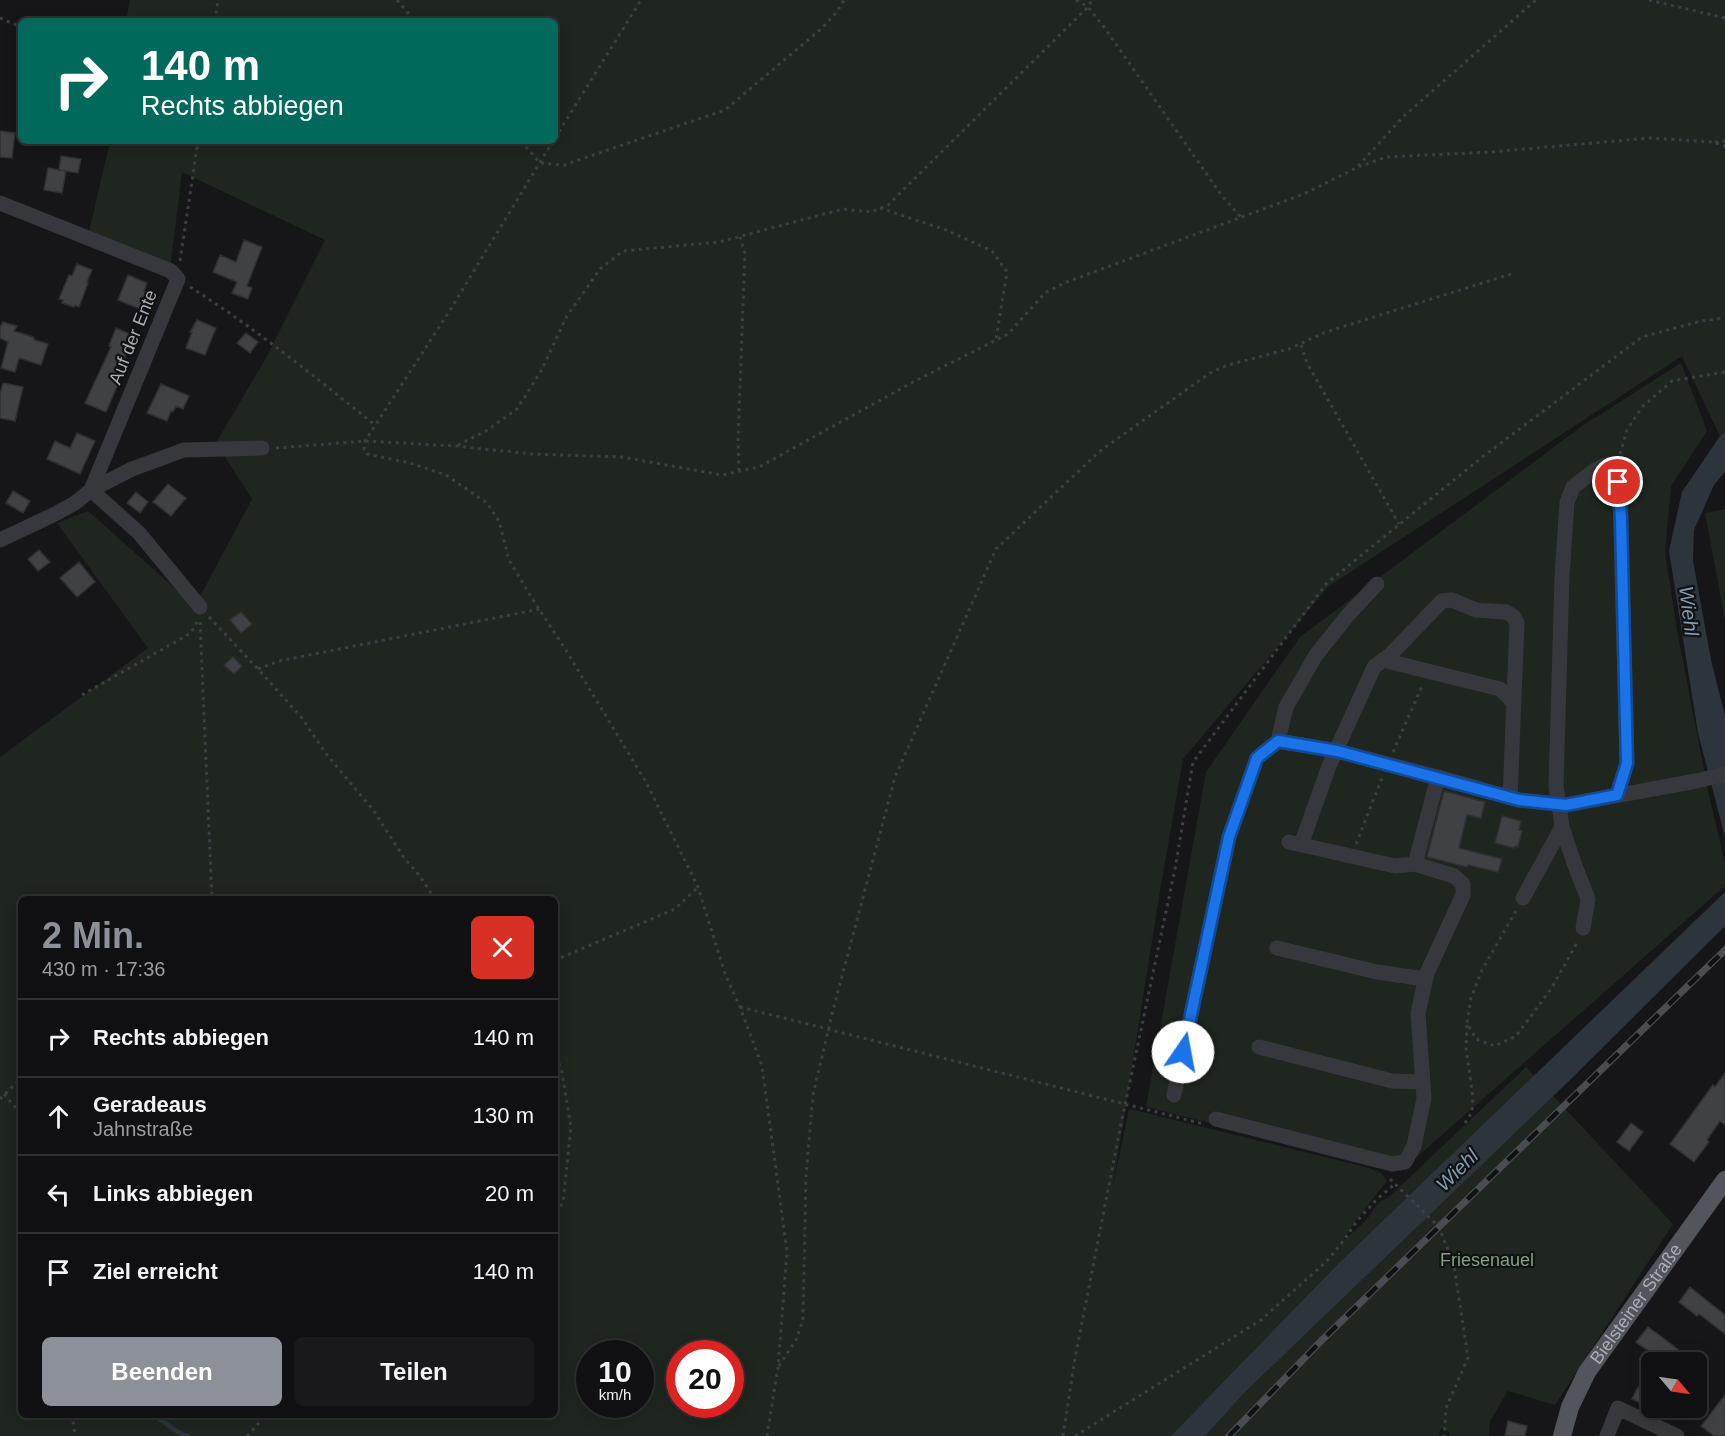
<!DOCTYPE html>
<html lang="de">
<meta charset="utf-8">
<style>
:root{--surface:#101012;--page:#19191b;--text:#f1f3f6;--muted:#9c9d9f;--line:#303032;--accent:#8c9099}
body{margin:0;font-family:Arial,sans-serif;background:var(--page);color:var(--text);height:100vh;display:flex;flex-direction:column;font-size:22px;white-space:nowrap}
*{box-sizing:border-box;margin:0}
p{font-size:20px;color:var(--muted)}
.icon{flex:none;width:33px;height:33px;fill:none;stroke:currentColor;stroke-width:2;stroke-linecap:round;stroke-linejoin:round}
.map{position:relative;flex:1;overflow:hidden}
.panel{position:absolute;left:18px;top:896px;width:540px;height:522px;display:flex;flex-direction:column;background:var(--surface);border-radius:9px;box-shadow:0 3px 15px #0003,0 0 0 2px var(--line)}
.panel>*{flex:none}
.top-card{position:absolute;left:18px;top:18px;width:540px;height:126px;border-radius:9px;box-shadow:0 3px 15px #0003,0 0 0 2px var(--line);background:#00695c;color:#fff;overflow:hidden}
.needle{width:39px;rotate:119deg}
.fabs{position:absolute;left:1641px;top:1352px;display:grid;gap:12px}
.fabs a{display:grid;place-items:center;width:66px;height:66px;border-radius:9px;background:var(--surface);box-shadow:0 3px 15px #0003,0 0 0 2px var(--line);font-size:30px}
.speed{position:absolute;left:576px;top:1340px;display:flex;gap:12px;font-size:30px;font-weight:700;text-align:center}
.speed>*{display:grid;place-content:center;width:78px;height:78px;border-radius:50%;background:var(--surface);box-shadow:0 3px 15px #0003,0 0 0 2px var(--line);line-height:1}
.speed small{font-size:15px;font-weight:400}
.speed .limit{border:9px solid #d22;background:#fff;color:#111}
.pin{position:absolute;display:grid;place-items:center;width:51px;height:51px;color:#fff;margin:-26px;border:3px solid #fff;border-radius:50%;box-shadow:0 2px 6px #0007}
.me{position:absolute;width:66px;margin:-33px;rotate:12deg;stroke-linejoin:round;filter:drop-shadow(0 0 4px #0008)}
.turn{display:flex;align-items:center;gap:21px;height:126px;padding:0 24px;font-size:27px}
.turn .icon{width:78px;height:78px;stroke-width:2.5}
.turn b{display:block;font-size:42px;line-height:51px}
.round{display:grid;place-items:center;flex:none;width:63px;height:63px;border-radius:9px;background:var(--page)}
.overview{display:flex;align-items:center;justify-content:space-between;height:102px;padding:0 24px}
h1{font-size:36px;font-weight:600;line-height:45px;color:var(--accent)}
.button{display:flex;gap:12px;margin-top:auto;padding:12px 24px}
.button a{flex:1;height:69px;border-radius:9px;background:var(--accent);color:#fff;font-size:24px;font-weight:600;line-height:69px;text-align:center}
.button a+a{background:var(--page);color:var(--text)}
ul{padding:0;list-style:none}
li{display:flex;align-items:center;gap:18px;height:78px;padding:0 24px;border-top:2px solid var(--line)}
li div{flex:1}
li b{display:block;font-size:22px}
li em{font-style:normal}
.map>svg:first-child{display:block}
</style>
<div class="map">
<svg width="1725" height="1436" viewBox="0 0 1725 1436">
<rect width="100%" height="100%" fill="#161618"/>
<path fill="#1e261f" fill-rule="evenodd" d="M130 0H1725V432L1720 436 1682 356 1329 586 1183 759 1159 897 1113 1186 1129 1109H1130L1369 1168 1381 1173 1387 1181 1356 1220 1344 1240C1352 1233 1360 1226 1367 1219 1374 1211 1376 1200 1388 1198L1526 1067 1673 1224 1555 1405 1508 1391 1490 1421 1489 1436H1449L1450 1433 1441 1428 1439 1436H0V757L148 648 57 523 88 511 195 606 252 499 216 443 267 356 325 240 182 172 170 270 88 236 110 141H555V21H126ZM21 898H555V1414H21ZM590 1353H640V1404H590ZM680 1353H730V1404H680Z
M1681 363 1707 431 1671 486 1665 552 1677 630 1708 791 1725 863V886L1401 1171 1146 1107 1206 772 1300 637 1582 426Z
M1725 509V620L1705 513Z"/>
<path fill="#2c353c" d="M1725 432V472L1714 485 1694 530 1693 561 1711 660 1725 716V837L1698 733 1669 551 1682 492 1720 436Z
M1725 892V926L1572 1078 1244 1393 1205 1436H1171L1338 1264Z"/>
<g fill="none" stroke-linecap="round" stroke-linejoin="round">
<path stroke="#2c353c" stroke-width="4.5" d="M146 1414C162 1415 172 1433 188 1436"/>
</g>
<path fill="#404145" stroke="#303034" stroke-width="1.5" d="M0 131 15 133 12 158 0 157Z
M61 156 81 159 78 173 59 170Z
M48 168 66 171 62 193 44 190Z
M244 240 262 247 247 286 252 288 248 299 232 293 237 282 213 272 220 255 236 262Z
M77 264 92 270 87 282 88 283 79 307 75 305 74 307 62 303 63 300 59 299 69 275 72 276Z
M128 275 147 283 144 291 146 292 140 309 118 300Z
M197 320 216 328 205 355 186 348 192 332H190Z
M3 322 17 326 14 331 33 337 35 340 48 344 41 365 19 358 15 372 1 368 8 342 0 338V327Z
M116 328 134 336 115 382 118 384 106 412 85 403 111 347 109 346Z
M246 333 258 342 250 353 237 343Z
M3 383 23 387 15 421 0 418V394Z
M161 384 189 396 183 409 176 406 173 412 171 411 167 421 147 413Z
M77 433 95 441 80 474 47 459 55 441 70 448Z
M168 484 186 498 171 516 153 502Z
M13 491 30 501 23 513 6 503Z
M136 492 148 502 140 513 127 503Z
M39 550 50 562 38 571 28 559Z
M79 562 95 582 77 597 60 578Z
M241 612 252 624 241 633 230 620Z
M233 657 242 666 234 674 224 665Z
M1444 791 1485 802 1481 818 1467 815 1459 848 1502 859 1498 872 1468 865 1467 867 1427 857Z
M1502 816 1521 821 1519 830 1522 831 1518 847 1515 846 1514 848 1495 843Z
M1725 1073V1125L1720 1121 1707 1140 1709 1142 1694 1162 1670 1144 1713 1085 1715 1087Z
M1631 1123 1643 1132 1629 1151 1617 1142Z
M1690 1287 1725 1315V1334L1699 1314 1697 1316 1679 1302Z
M1648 1327 1666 1340 1694 1362H1646L1651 1353 1636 1342Z
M1638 1387 1652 1396V1409L1632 1399Z
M1725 1395V1436H1714L1701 1426Z
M1508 1421 1527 1426 1525 1436H1505Z"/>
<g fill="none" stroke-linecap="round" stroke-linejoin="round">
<path stroke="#3d3f44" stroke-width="3" stroke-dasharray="3 4.5" stroke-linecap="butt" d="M397 0 415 21
M1076 0 1088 7 1104 27 1222 196 1241 217
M1649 0 1725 18
M0 18 21 27
M215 21 218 0
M555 138 641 0
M521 141 540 163 564 165 725 110 821 29 837 12 844 0
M553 141 447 315 365 441 364 449 367 454 410 463 446 475 487 503 499 521 509 560 530 595 567 652 646 782 698 887 725 974 740 1007 762 1066 787 1252 778 1367 767 1436
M1715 142 1725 141
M1358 166 1404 116 1536 0
M880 208 946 230 992 251 1007 272 996 339
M180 261 198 141
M190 287C255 328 315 377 375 425
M1301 345 1307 363 1399 524
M458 445 486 431 517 409 541 371 567 316 600 269 623 251 719 242 843 209 871 212 888 205 1088 7 1092 0
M276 448 365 441 455 446 532 454 622 457 722 475 759 467 915 381 1008 334 1045 293 1064 283 1304 194 1356 168 1386 157 1491 152 1650 138 1713 142 1725 146
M1620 454 1627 430 1642 407 1672 381 1725 372
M739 471 738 441 745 253 740 237
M209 617 258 669 301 717 327 755 374 811 404 858 420 876 434 898
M200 622 212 898
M258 669 279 661 540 609
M82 695 191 633 197 622
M1393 752 1423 684
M1356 844 1382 778
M1516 911 1482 970 1471 998 1467 1023 1476 1039 1495 1046 1516 1036 1551 989 1578 941
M555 962 560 958 675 909 698 887
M740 1007 1204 1124
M555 1057 561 1067 571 1127 563 1202 555 1216
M4 1094 21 1114
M0 1099 21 1078
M1465 1123 1472 1112 1473 1097 1466 1048 1467 1025
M1390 1179 1439 1227 1454 1265 1468 1358 1446 1408 1444 1436
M779 1366 796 1340 803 1320 806 1175 813 1095 833 1010 895 777 996 549 1100 451 1210 373 1228 365 1289 349 1326 332 1511 274
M72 1414 75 1436
M247 1436 267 1414
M1063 1436 1075 1358 1120 1129 1175 869 1193 762 1326 584 1481 458 1642 337 1701 321 1725 318
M1075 1436 1261 1320 1327 1261 1344 1240 1357 1221 1377 1199 1395 1184"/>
<path stroke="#37383d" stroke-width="15" d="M0 203 171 271 178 279 91 490
M91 490 139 533 200 607
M0 540 53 515 75 503 91 490 132 469 184 450 262 448
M1383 660 1500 689 1514 703
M1278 741 1286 707 1316 655 1348 615 1377 584
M1617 795 1627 763 1620 496 1616 467 1605 465 1595 470 1573 487 1567 502 1562 576 1556 787 1559 804 1566 805 1696 781 1725 774
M1289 842 1395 866 1415 864
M1301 845 1329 766 1374 667 1391 654 1442 601 1452 600 1476 610 1506 612 1513 616 1517 623 1510 798
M1523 898 1562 827
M1277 948 1377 972 1425 979
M1259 1047 1392 1081 1423 1082
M1174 1095 1229 837 1257 758 1278 741 1337 751 1438 777
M1216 1119 1392 1164 1405 1162 1414 1146 1424 1098 1418 1013 1427 973 1463 895V884L1454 876 1415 864 1438 777 1519 800 1559 804 1562 827 1574 863 1588 899 1583 928
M1607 1436 1618 1408 1677 1436"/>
<path stroke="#53555c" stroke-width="18" id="s1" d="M1562 1436 1570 1407 1587 1372 1725 1180"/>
<defs>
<path id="rail" d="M1229 1436 1321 1341 1725 950"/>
</defs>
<use href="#rail" stroke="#4a4c52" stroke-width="7"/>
<use href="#rail" stroke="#111113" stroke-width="4.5" stroke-dasharray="14" stroke-linecap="butt"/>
</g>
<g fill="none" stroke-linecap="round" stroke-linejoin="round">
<defs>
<path id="route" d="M1183 1052 1229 837 1257 758 1278 741 1337 751 1519 800 1566 805 1617 795 1627 763 1621 519 1618 482"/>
</defs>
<use href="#route" stroke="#114b97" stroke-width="15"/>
<use href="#route" stroke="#1a73e8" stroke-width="10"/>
</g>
<g text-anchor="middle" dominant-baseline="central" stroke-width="4.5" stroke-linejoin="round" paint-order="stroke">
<g font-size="18" fill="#a8adb8" stroke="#111113">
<text transform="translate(133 337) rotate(-68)">Auf der Ente</text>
<text stroke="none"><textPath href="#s1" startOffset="153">Bielsteiner Straße</textPath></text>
</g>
<g font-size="18" fill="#7fa381" stroke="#111113">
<text x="1487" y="1260">Friesenauel</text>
</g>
<g font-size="20" font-style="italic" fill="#7f9bb3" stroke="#111113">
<text transform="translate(1689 611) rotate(83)">Wiehl</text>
<text transform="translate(1457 1170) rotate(-45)">Wiehl</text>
</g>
</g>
</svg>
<div class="fabs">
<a><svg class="needle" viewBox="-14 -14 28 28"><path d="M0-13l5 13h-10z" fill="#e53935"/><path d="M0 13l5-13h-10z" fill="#9c9d9f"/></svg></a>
</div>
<div class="speed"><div>10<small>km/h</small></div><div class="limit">20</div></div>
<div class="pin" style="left:1618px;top:482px;background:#d93025"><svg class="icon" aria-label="arrive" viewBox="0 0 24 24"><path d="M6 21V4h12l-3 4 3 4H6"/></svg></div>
<svg class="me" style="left:1183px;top:1052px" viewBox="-20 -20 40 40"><circle r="19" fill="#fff"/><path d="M0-13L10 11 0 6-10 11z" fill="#1a73e8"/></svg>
<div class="top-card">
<div class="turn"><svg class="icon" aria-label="right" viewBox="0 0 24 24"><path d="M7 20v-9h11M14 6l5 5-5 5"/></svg><div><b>140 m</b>Rechts abbiegen</div></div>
</div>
<section class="panel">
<div class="overview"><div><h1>2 Min.</h1><p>430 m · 17:36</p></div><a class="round" style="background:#d93025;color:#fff"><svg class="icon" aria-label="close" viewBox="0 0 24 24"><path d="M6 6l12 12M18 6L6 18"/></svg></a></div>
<ul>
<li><svg class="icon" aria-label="right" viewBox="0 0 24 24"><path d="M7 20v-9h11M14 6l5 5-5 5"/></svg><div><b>Rechts abbiegen</b></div><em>140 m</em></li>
<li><svg class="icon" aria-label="ahead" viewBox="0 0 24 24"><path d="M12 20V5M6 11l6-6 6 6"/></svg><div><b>Geradeaus</b><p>Jahnstraße</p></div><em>130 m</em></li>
<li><svg class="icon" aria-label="left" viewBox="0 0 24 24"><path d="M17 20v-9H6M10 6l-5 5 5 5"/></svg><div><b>Links abbiegen</b></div><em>20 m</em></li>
<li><svg class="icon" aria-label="arrive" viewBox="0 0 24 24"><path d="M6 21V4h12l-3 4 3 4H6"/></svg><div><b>Ziel erreicht</b></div><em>140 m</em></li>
</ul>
<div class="button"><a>Beenden</a><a>Teilen</a></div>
</section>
</div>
